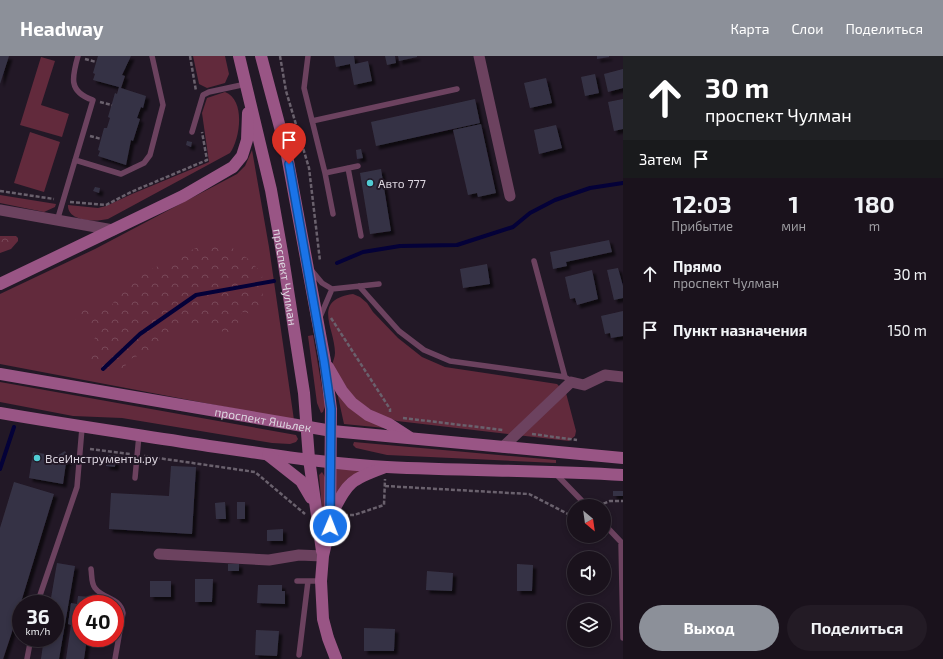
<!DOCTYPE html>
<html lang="ru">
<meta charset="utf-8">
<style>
:root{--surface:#1a121c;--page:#231b25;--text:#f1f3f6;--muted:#9f9ea3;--line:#38323b;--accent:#8c9099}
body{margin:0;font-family:"Exo 2",sans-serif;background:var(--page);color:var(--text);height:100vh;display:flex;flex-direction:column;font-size:15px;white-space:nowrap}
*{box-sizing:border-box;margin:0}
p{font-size:13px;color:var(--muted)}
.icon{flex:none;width:22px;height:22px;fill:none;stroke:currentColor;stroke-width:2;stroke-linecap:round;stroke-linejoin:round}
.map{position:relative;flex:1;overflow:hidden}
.side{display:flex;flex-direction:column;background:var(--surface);width:320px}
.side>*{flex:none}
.guide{background:#202124;color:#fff;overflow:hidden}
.needle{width:26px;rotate:151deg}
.fabs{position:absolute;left:567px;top:443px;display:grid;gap:8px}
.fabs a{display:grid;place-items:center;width:44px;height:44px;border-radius:50%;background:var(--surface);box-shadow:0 2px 6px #0003,0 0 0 1px var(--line);font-size:20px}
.speed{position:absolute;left:12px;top:539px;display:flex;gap:8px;font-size:20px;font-weight:700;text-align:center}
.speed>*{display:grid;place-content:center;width:52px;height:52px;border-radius:50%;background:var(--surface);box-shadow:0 2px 6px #0003,0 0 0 1px var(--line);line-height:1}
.speed small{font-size:10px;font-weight:400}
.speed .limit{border:6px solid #d22;background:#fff;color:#111}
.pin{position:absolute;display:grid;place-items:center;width:34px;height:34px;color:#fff;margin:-41px -17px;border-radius:50% 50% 50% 0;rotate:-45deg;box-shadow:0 0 4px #0007}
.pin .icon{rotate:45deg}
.me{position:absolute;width:44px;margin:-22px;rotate:1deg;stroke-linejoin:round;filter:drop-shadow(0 0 3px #0008)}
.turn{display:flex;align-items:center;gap:14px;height:84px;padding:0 16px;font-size:18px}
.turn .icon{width:52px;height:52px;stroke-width:2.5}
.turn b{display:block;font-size:28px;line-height:34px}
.then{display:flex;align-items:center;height:38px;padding:0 16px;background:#0003;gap:8px;font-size:15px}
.eta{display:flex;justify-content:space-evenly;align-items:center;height:68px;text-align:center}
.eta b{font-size:24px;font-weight:700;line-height:28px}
.action{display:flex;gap:8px;margin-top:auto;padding:8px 16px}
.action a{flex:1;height:46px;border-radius:24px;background:var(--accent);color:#fff;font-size:16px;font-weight:700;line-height:46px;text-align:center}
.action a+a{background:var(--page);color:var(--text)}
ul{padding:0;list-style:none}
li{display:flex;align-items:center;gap:12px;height:56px;padding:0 16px}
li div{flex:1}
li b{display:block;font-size:15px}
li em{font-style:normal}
header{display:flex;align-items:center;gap:24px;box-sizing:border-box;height:56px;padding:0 20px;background:var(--accent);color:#fff}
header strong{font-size:19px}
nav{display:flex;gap:22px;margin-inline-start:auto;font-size:14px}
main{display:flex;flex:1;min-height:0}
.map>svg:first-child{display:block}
</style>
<header>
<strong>Headway</strong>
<nav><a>Карта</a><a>Слои</a><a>Поделиться</a></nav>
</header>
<main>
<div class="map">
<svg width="623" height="603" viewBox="0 0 623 603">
<defs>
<pattern id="forest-crowns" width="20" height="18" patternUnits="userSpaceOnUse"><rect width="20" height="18" fill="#622a3c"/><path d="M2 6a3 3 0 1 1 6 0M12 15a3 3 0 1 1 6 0" fill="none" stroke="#784858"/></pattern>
<filter id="shadow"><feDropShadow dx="3.5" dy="3.5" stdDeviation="1" flood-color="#0009"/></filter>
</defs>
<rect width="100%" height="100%" fill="#221826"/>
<path fill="#622a3c" d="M193 0H225L229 18 225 27 207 32 199 28Z
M41 1 55 5 41 49 69 58 62 81 20 69Z
M225 36C246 44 240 83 230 97L108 163C96 166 67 166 68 149L98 152 106 150 132 138 209 106 202 57 207 42Z
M30 76 60 86 44 136 14 127Z
M252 94 269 191 294 364 0 308V238L95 193 237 118 245 110Z
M0 139 56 148 55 151 44 156 0 147Z
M353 238 360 241 367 247 373 256 398 282 422 301 445 311 557 328 566 337 576 375 575 380 569 385 397 365 379 359 354 343 332 309C333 305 335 301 335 297 335 272 311 244 353 238Z
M313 279 325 350 323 356 321 357 317 347 308 280Z
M0 326 296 379 298 383 296 386 290 388 272 387 122 362 73 360 0 346Z
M337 336 385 372 344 368Z
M354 386 556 404V407L387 399 356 392 353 389Z
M334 412 365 414 347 423 335 443Z
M322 416 325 421V463L324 477 319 419Z"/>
<path fill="url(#forest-crowns)" d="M0 180H16L18 182V185L11 193 0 197Z
M225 187 247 202 262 217 263 248 252 258 242 256 237 270 227 277 203 269 186 268 166 278 155 293 130 303 121 316H110L91 309 88 299 98 274 90 267 71 262 69 257 72 251 109 253 129 224 198 191Z"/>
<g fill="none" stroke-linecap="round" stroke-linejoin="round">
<path stroke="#040138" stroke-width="4" d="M337 207 363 196 400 190 457 189 513 171 530 157 555 144 590 132 623 127
M103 313 140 278 196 239 274 225
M0 413 14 371"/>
</g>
<path fill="#363345" filter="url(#shadow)" d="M0 0H9L0 28Z
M98 0H131L122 19 125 20 121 32 146 40 143 52 141 51 137 62 140 63 133 85 131 84 126 109 98 100 100 95 98 94 104 72H107L110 62 108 61 115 37 117 38 119 31 93 24 95 18 93 17Z
M334 0H354L355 8 368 5 372 25 354 29 350 8 336 11Z
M385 0H395L396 7 387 9Z
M398 0H417V1L399 5Z
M597 0H609V1L597 3Z
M623 13V32L608 36 604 18Z
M595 18 599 37 585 40 581 21Z
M546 22 552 47 530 52 524 27Z
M475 43 480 67 376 90 371 66Z
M623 43V73L614 75 608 46Z
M481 68 496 137 478 141 477 137 468 139 453 74Z
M556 69 562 92 539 98 534 74Z
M187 85 192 86 191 91 186 89Z
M361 93 363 102 357 103 356 94Z
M381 113 391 175 370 178 360 117Z
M95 131 100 132 99 137 93 135Z
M609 184 612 196 566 206 567 210 553 213 550 196Z
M487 208 490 228 463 232 460 213Z
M618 212 623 230V242L614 244 607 214Z
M592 214 598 243 577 249 575 242 570 243 565 221Z
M623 255V280L611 282 610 277 605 278 601 260Z
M65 395 70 404 66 407 63 428 29 422 33 396 57 400Z
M107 399H116L115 411 106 410Z
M171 410 196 411 192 478 109 473 111 437 169 440Z
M14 426 54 438 11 579 3 603H0V472Z
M613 435H623V440H613Z
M225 446 226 463H216L215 447Z
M237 446H245V463H237Z
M283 473V485H267V474Z
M57 507 75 510 59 603H41L44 582H55V548H50Z
M228 508H239V515H228Z
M517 508 533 509 532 535H517Z
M427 515 453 517 452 535 426 534Z
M195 523H213L212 546H195Z
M150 525H171V541H150Z
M258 529H282V535H285V548L257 547Z
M78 540 90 541 89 548H81V582H87L84 603H66L71 569 68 568 71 547 77 548Z
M364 572 395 573 394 595H364Z
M256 574 279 575 277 600 255 599Z"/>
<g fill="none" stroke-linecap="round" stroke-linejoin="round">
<path stroke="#6a616d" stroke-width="2.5" stroke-dasharray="4 2" stroke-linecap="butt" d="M190 0 196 35
M280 0 286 35 309 112 320 205
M85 3 96 6
M100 46 112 49
M90 80 101 83
M0 135 54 143
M70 146 106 149 131 136 207 104 202 76
M331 262 390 353V356
M403 362 503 374
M532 378 577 384
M90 393 130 398
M144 400 255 416 305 458
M385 430 529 438 574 461
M598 450 610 445H623
M344 459H354L384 449 385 423"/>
<path stroke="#6c425f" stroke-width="5.5" d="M308 0 304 32 325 117 333 158
M312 65 457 33
M192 76 203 39 209 36 246 28
M75 104 121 118 144 107 150 99 163 49 152 0
M348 112 361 180
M325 117 358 110
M57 165 93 44C68 36 72 21 78 0
M534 205 565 321 568 323
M312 215 322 227 332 233 379 228
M359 230 399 275 424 294 450 305 565 321
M320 261 332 233
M555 417 587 450
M135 422 139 379
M604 468 621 486 623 582
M91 513C92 519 91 527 95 532 103 543 120 541 123 557L115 603
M297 525H321
M37 548 77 431 82 372
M299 599 308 525
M27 603 31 582"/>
<path stroke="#6c425f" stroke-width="11" d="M479 0 510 140
M0 154 113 174
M503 391 571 326 584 329 605 319 623 321
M159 498 269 504 299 499 323 500"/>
<g stroke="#995585" stroke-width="12">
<path id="s1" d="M239 0 271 134 283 202 304 337 309 403 322 495"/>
<path d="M261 0 286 94 325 305 331 353 330 470 323 500 321 525 323 563 328 582 336 603"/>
<path d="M0 228 183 140 233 111 242 100 247 84 248 57"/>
<path d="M328 311 342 335 352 347 368 359 389 368 409 381"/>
<path id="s2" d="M0 318 332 375 623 402"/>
<path d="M0 357C69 369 139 379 209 390 268 398 327 408 387 411 466 415 544 414 623 419"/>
<path d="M268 399 301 425 311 442"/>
<path d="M331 459C349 426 348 425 383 412"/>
</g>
</g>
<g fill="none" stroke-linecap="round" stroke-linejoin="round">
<defs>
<path id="route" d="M289 108 324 305 331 353 330 470"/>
</defs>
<use href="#route" stroke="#114b97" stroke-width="10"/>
<use href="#route" stroke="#1a73e8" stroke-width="7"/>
</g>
<g fill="#51ccd4" stroke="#221826" stroke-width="1.5">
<circle cx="370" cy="127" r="4"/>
<circle cx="37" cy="402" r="4"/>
</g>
<g text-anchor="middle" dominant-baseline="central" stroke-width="4" stroke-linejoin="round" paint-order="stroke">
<g font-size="12" fill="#ddd6e0" stroke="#221826" text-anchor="start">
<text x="378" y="127">Авто 777</text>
<text x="45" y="402">ВсеИнструменты.ру</text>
</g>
<g font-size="12" fill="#ddd6e0" stroke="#221826">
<text stroke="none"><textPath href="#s1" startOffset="226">проспект Чулман</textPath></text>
<text stroke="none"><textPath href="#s2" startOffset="267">проспект Яшьлек</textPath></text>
</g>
</g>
</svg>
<div class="fabs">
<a><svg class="needle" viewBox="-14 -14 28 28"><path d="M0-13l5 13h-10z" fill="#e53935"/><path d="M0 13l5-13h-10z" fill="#9f9ea3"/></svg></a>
<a><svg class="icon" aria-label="sound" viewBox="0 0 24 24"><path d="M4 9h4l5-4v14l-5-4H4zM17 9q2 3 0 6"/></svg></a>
<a><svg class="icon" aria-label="layers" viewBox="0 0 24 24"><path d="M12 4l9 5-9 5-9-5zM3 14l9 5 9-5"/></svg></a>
</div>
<div class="speed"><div>36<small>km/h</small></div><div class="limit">40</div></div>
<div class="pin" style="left:289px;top:108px;background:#d93025"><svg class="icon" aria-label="arrive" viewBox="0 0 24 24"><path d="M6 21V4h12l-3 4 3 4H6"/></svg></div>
<svg class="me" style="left:330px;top:470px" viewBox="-20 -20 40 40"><circle r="17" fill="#1a73e8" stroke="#fff" stroke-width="3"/><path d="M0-11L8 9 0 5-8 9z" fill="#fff"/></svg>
</div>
<section class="side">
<div class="guide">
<div class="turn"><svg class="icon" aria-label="ahead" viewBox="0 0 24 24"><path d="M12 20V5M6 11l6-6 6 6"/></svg><div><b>30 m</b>проспект Чулман</div></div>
<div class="then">Затем<svg class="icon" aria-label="arrive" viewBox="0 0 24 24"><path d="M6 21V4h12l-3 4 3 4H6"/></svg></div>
</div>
<div class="eta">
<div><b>12:03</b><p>Прибытие</p></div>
<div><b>1</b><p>мин</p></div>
<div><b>180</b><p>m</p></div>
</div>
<ul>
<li><svg class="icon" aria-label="ahead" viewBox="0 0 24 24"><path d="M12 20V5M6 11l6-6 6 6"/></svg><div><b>Прямо</b><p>проспект Чулман</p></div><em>30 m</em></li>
<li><svg class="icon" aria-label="arrive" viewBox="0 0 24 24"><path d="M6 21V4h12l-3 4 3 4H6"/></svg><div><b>Пункт назначения</b></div><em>150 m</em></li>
</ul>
<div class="action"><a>Выход</a><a>Поделиться</a></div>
</section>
</main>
